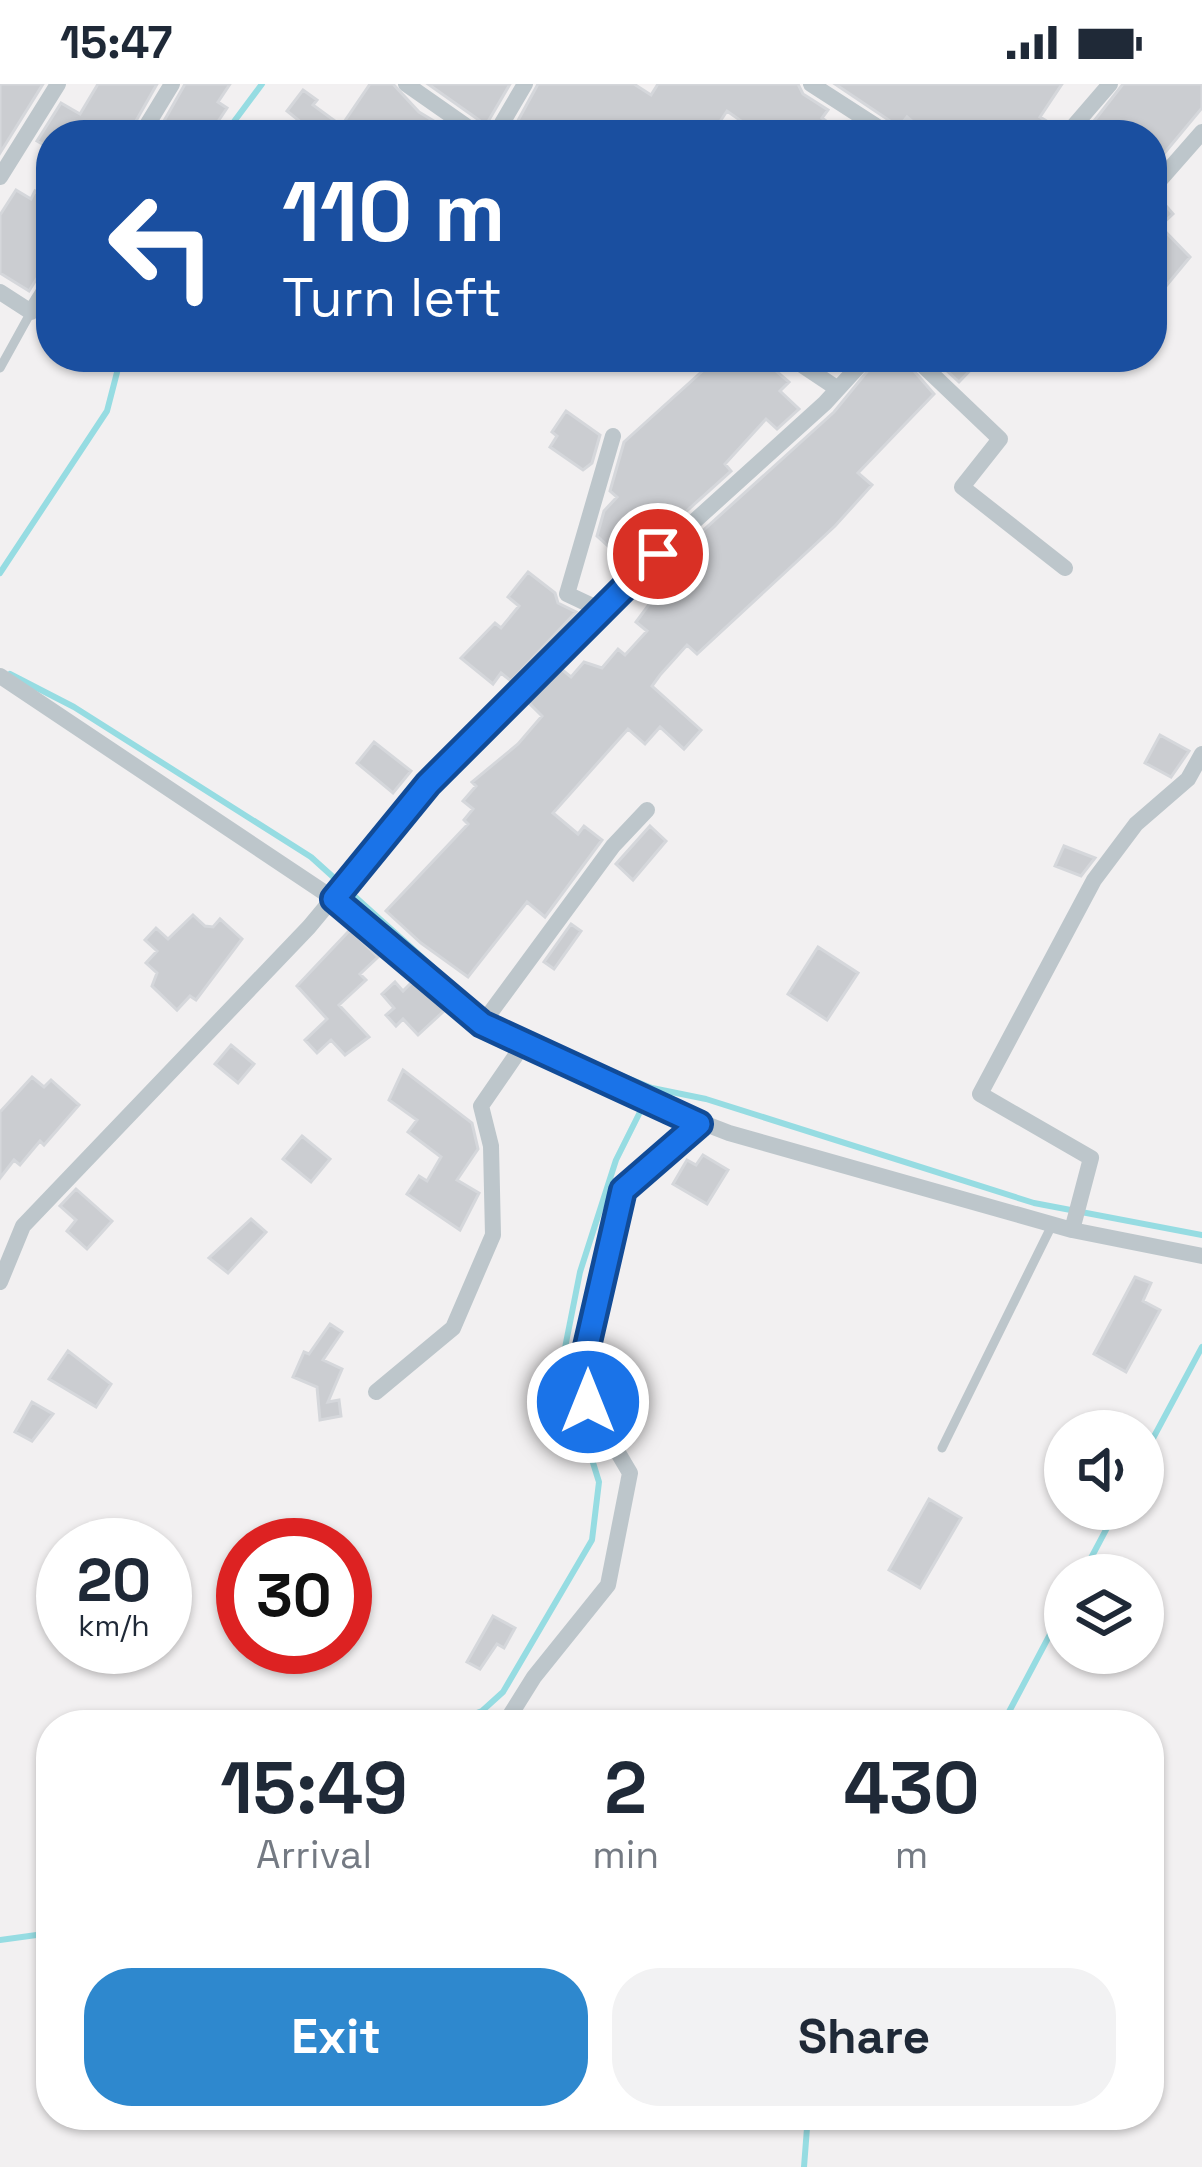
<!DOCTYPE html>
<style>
:root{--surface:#fff;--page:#f2f2f3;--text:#1f2937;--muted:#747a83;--accent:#2e88ce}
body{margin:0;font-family:"Space Grotesk",sans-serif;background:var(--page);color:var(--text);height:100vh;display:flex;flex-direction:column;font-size:45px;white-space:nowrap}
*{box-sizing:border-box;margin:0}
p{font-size:39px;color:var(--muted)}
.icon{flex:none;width:66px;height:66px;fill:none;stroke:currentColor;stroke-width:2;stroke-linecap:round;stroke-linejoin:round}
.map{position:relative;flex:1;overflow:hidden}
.details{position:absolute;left:36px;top:1626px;width:1128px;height:420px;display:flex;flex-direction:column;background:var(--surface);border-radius:48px;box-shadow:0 3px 9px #0004}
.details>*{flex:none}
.hud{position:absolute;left:36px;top:36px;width:1131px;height:252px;border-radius:48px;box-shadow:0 3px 9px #0004;background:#1a4fa0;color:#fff;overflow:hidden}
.buttons{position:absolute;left:1044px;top:1326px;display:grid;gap:24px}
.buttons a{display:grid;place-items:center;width:120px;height:120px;border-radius:50%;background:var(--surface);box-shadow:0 3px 9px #0004;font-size:60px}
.speed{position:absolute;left:36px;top:1434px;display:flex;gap:24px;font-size:60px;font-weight:700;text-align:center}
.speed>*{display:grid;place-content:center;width:156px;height:156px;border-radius:50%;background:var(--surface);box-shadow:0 3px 9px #0004;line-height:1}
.speed small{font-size:30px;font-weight:400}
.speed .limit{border:18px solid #d22;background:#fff;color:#111}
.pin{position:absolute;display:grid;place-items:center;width:102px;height:102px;color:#fff;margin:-51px;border:6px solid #fff;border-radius:50%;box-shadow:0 3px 12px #0007}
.me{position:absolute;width:132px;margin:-66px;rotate:0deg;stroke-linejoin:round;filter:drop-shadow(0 0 9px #0008)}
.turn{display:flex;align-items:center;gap:42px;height:252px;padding:0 48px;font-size:54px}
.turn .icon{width:156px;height:156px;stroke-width:2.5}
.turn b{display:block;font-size:84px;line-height:102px}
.eta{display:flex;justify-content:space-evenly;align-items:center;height:204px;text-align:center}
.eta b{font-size:72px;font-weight:800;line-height:84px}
.primary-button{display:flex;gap:24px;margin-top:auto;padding:24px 48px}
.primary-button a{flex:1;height:138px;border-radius:48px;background:var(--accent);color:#fff;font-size:48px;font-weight:800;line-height:138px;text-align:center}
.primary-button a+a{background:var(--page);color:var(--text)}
.status{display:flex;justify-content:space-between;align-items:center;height:84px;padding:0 60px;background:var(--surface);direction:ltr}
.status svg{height:33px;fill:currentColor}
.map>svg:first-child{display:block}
</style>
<div class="status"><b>15:47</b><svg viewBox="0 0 49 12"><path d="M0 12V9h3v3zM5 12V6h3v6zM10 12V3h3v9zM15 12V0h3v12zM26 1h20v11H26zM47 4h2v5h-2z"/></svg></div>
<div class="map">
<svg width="1202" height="2083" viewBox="0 0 1202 2083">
<rect width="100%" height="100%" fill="#f2f0f1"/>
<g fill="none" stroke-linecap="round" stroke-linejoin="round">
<path stroke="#96dce2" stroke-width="6" d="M224 51 262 0
M0 489 107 327 121 273
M10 590 74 623 311 773 485 930
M528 954 652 1004 706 1015 1034 1119 1202 1151
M1143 1373 1202 1263
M1082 1491 1117 1425
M446 1641 482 1627 503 1608 592 1456 599 1398 562 1279 580 1188 616 1076 652 1004
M1002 1641 1065 1522
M0 1856 51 1849
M804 2083 808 2031"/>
</g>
<path fill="#cbcdd1" stroke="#d5d7db" stroke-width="3" d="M0 0H43L0 69Z
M98 0H157L128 51H51V65L37 57 61 19 80 30Z
M185 0H230L218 18 227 24 209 51H156Z
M370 0H393L419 28 457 51H357L342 41Z
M428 0H510L486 41Z
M538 0H634L651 11 658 0H798L803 10 828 26 822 34 845 51H761L727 27 711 51H510Z
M835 0H1062L1040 33 1053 41 1047 51H928L907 33 899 43Z
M1123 0H1202V24L1152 84V51H1083Z
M303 6 317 16 313 21 354 51H311L299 43 302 39 287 27Z
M16 106 31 115 35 107 51 117V172L29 207 0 189V131Z
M1160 115 1173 130 1160 142 1190 173 1166 202 1152 189V118Z
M718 273H760L789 298 780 307 799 325 777 345 766 335 725 380 731 387 628 480 597 452 604 427 617 413 610 407 624 358Z
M879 273 892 283 902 273 934 310 858 389 872 401 835 442 697 570 687 561 660 591 652 602 701 646 684 665 660 643 645 660 628 645 553 729 578 750 584 742 602 756 545 833 527 818 468 893 421 859 386 827 468 740 464 736 473 725 463 717 476 702 472 698 518 660 542 632 529 619 531 613 560 584 571 593 584 578 602 584 618 565 625 571 647 547 636 538 665 499 655 490 834 328Z
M932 273H983L959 298Z
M566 327 600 351 592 379 583 386 550 363 557 352 552 348Z
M528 488 555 509 558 519 576 528 511 597 501 589 493 600 461 574 495 539 501 544 519 522 508 513Z
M1160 651 1189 667 1171 693 1145 679Z
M374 658 411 687 393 709 357 679Z
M650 742 666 757 633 796 616 780Z
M1064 762 1095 774 1081 792 1055 782Z
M193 831 205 842 213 843 220 835 242 855 196 916 190 912 177 926 152 902 157 889 146 879 157 867 145 856 156 844 168 855Z
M571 840 581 847 554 885 544 878Z
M350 846 378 873 360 890 366 896 339 921 369 953 345 971 331 956 317 969 305 956 327 935 297 902Z
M818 863 858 889 827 936 788 910Z
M395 898 403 907 412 898 445 926 418 951 403 935 396 942 386 931 394 924 382 910Z
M231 961 254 980 238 999 215 980Z
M403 986 472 1039 478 1065 457 1096 479 1109 460 1146 407 1110 419 1092 427 1097 441 1073 408 1048 417 1036 389 1016Z
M32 993 44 1003 51 996 79 1021 44 1061 40 1057 20 1081 14 1076 0 1094V1028Z
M302 1052 330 1075 311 1098 283 1075Z
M703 1071 728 1086 707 1120 673 1100 687 1076 696 1081Z
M76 1105 112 1137 87 1165 67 1147 76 1136 60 1122Z
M251 1135 266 1148 228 1189 209 1174Z
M1135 1193 1151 1199 1143 1217 1160 1226 1126 1288 1094 1270Z
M330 1240 342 1248 323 1276 342 1285 328 1318 339 1316 341 1332 320 1336 317 1303 293 1293 304 1268 309 1270Z
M68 1267 111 1300 96 1323 49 1295Z
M32 1318 53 1330 32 1357 15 1348Z
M929 1415 961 1434 920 1504 889 1486Z
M493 1532 515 1544 504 1564 497 1560 480 1585 467 1578Z"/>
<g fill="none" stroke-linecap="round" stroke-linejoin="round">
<path stroke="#bdc6cb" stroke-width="9" d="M0 284 31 228
M942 1364 1052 1141"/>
<path stroke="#bdc6cb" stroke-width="16" d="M406 0 479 51
M811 0 890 51
M141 51 172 0
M495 51 525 0
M1066 51 1110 0
M0 93 58 0
M1152 105 1202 48
M0 208 31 228 51 196
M790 273 838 305
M914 273 1000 355 962 403 1065 484
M601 526 567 510 613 352
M0 592 334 815 482 940 605 1001 729 1049 1072 1146 1202 1172
M482 940 613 762 647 726
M1072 1146 1091 1074 980 1010 1094 796 1136 740 1188 695 1202 670
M0 1198 23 1142 309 843 428 700 625 500 825 319 867 273
M376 1308 453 1244 493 1151 491 1062 481 1022 523 961
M504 1641 534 1593 608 1501 630 1389 588 1318 582 1284 623 1106 699 1040"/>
</g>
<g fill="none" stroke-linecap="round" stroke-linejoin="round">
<defs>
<path id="route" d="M588 1318 582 1284 623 1106 699 1040 482 940 334 815 428 700 658 470"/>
</defs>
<use href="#route" stroke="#114b97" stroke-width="30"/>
<use href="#route" stroke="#1a73e8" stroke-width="21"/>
</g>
</svg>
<div class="buttons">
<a><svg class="icon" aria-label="sound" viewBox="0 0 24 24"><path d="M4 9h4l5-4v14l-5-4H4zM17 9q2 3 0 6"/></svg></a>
<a><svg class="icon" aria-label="layers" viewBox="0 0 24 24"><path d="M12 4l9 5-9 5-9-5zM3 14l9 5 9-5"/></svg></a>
</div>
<div class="speed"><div>20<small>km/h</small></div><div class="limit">30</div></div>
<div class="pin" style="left:658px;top:470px;background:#d93025"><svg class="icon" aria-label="arrive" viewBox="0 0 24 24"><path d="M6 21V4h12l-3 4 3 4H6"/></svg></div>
<svg class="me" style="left:588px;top:1318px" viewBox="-20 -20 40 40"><circle r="17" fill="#1a73e8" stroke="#fff" stroke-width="3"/><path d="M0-11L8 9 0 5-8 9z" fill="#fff"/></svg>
<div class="hud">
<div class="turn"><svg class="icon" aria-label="left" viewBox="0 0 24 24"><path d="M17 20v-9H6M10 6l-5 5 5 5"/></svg><div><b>110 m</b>Turn left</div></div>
</div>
<section class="details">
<div class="eta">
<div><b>15:49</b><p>Arrival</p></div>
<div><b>2</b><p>min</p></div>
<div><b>430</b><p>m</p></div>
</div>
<div class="primary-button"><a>Exit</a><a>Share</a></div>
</section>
</div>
